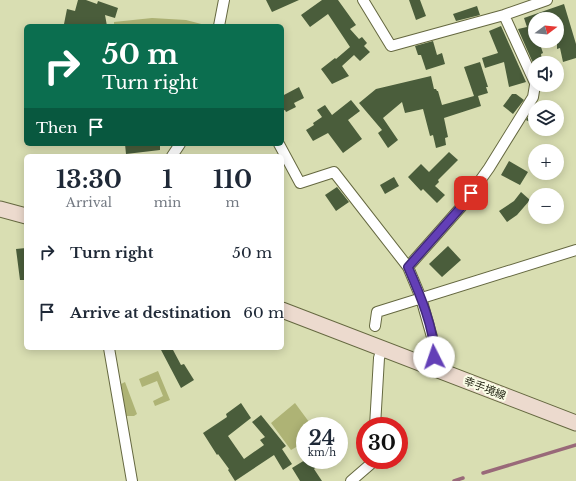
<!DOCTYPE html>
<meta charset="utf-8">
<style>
:root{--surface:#fff;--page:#f6f6f7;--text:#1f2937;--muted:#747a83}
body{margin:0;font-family:"Libre Baskerville","Noto Sans JP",serif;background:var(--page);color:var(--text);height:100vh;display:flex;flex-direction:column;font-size:15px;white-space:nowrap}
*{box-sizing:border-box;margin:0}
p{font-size:13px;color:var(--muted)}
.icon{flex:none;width:22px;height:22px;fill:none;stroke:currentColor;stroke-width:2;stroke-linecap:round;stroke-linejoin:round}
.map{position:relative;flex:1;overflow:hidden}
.panel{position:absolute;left:24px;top:154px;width:260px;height:196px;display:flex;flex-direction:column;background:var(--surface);border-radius:6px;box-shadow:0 2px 10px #0003}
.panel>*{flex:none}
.hud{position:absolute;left:24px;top:24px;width:260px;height:122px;border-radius:6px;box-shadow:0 2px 10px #0003;background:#0b6e4f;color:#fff;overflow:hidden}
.needle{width:26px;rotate:74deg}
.controls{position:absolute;left:528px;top:12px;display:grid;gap:8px}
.controls a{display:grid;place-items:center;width:36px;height:36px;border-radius:50%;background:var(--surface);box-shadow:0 2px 10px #0003;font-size:20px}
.speed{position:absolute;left:296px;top:417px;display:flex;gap:8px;font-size:20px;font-weight:700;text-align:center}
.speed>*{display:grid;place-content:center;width:52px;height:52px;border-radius:50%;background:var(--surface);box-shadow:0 2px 10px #0003;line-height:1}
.speed small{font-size:10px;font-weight:400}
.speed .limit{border:6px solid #d22;background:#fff;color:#111}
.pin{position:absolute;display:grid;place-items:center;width:34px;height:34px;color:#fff;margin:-17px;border-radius:8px;box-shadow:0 2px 6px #0006}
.me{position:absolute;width:44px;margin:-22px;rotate:356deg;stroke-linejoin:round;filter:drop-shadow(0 0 3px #0008)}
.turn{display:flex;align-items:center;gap:14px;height:84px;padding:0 12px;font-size:18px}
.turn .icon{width:52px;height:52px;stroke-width:2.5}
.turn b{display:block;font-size:28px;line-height:34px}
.then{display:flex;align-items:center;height:38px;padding:0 12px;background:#0003;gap:8px;font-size:15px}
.eta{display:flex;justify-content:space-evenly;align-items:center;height:68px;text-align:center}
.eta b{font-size:24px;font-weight:700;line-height:28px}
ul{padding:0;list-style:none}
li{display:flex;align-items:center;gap:12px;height:60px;padding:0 12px}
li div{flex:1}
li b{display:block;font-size:15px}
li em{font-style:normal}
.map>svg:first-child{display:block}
</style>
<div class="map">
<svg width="576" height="481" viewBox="0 0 576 481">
<rect width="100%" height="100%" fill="#d9deb2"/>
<path fill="#aeb375" d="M152 18 186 20 209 26H114V22Z
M158 371 170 400 155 406 153 401 163 396 157 381 142 387 139 379Z
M125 382 137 414 134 416H126L121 384Z
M295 403 312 426H305V442L291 450 271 423Z"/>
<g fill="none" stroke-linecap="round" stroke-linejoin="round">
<path stroke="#996979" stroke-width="3.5" d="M483 473 576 445
M454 481 463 478"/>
</g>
<path fill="#4a5d3b" d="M78 0H86L97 4 98 1 118 8 115 18 105 15 107 26H71L64 24 67 9 75 11Z
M266 0H299L272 12Z
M322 0H338L356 25 350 29 359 39 362 37 367 43 364 46 370 52 360 61 354 55 342 66 349 76 332 84 321 69 335 58 336 59 350 47 328 14 310 27 301 15Z
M409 0H420L426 16 416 20Z
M564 4 576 44V58L563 62 560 48 557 49V19H535V41H539L543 53 541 54 542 60 533 63 518 29 527 27 524 18Z
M477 6 480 15 456 21 453 14Z
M501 26 526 82 509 87 504 62 485 68 482 58 498 53 489 31Z
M433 41 437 55 442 53 445 64 426 70 421 55H418L415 46Z
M480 62 488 87H486L488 93 478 96 481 106 444 118 448 137 445 138 446 145 436 148 433 135 430 136 423 109 405 113 402 102 383 118 398 140 388 148 378 133 382 130 359 103 376 89 431 76 434 89H436L437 91H438L442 105 474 96 464 67Z
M299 87 304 98 294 103 296 107 286 112 285 110 282 111V96Z
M512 94H516L524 100 513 114 503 106Z
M351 100 360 111 348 120 362 139 343 153 328 133 313 141 306 130 314 125 313 123 322 117 317 110 325 105 332 115Z
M533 109H535V125L526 120Z
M125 144H160V150L126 154Z
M449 152 458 160 438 180 439 182 435 186 445 195 437 203 423 189 421 191 408 177 421 164 429 172Z
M509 161 528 172 520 185 501 175Z
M394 177 399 186 385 194 380 185Z
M337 187 349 202 336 211 325 195Z
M521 192 530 200 517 215 507 222 499 211 514 201Z
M448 246 461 260 442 277 429 264Z
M26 248V280H20L16 249Z
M160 348H172L181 365 184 364 194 380 181 388Z
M241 403 251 418 228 436 244 459 264 445 260 440 265 437 252 422 261 415 286 446 282 449 292 464 283 470 274 455 235 481 228 470 229 469 218 454 217 455 203 433 227 417 226 414Z
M305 460H311L316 467 314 469 322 481H300L292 468Z"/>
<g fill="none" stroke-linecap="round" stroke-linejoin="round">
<defs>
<path id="minor" d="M363 0 391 46 504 15 547 0
M504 15 535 83
M219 26 224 0
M279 144 300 183 334 172 408 267
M172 156 180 144
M375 326 377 312 576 250
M109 348 132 481
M430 367 434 357V349L432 337 421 298 408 267 462 206 489 168 533 97 535 85
M375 426 379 358 382 348
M351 481 373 462V460"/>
<path id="secondary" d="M0 209 26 216
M282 310 576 423"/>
</defs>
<use href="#minor" stroke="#656840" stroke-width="12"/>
<use href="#secondary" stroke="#656840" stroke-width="17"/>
<use href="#minor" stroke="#fff" stroke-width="10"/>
<use href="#secondary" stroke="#ecdace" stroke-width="15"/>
</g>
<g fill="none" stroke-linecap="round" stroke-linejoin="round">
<defs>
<path id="route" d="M434 357C436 331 418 290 408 267L462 206 471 193"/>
</defs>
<use href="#route" stroke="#402977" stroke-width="10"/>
<use href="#route" stroke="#633fb7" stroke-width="7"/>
</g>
<g text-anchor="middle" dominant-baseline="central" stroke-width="4" stroke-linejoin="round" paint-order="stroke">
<g font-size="11" fill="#252716" stroke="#fafde6">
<text transform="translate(485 388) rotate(21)">幸手境線</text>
</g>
</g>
</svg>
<div class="controls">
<a><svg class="needle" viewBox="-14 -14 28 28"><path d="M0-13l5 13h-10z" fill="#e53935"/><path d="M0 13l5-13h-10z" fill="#747a83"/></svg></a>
<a><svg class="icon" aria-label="sound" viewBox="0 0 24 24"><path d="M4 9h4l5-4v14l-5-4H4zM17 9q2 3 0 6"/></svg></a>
<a><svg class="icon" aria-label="layers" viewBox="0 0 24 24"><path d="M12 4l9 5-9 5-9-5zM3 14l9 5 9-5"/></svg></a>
<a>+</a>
<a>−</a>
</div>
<div class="speed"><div>24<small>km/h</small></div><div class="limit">30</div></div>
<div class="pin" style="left:471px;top:193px;background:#d93025"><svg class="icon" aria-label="arrive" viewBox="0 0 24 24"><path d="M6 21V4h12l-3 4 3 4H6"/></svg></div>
<svg class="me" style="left:434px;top:357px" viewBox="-20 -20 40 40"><circle r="19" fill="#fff"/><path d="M0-13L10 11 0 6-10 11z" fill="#633fb7"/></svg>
<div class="hud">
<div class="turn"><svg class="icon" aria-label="right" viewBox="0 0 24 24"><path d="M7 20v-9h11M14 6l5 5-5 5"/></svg><div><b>50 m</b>Turn right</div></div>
<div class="then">Then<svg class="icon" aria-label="arrive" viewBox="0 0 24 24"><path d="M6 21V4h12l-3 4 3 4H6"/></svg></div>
</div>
<section class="panel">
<div class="eta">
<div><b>13:30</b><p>Arrival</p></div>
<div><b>1</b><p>min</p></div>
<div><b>110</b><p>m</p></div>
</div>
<ul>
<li><svg class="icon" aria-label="right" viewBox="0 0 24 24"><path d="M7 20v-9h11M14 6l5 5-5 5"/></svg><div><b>Turn right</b></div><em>50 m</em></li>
<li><svg class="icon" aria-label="arrive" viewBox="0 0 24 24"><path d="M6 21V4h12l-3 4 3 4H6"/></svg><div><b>Arrive at destination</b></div><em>60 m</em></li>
</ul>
</section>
</div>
